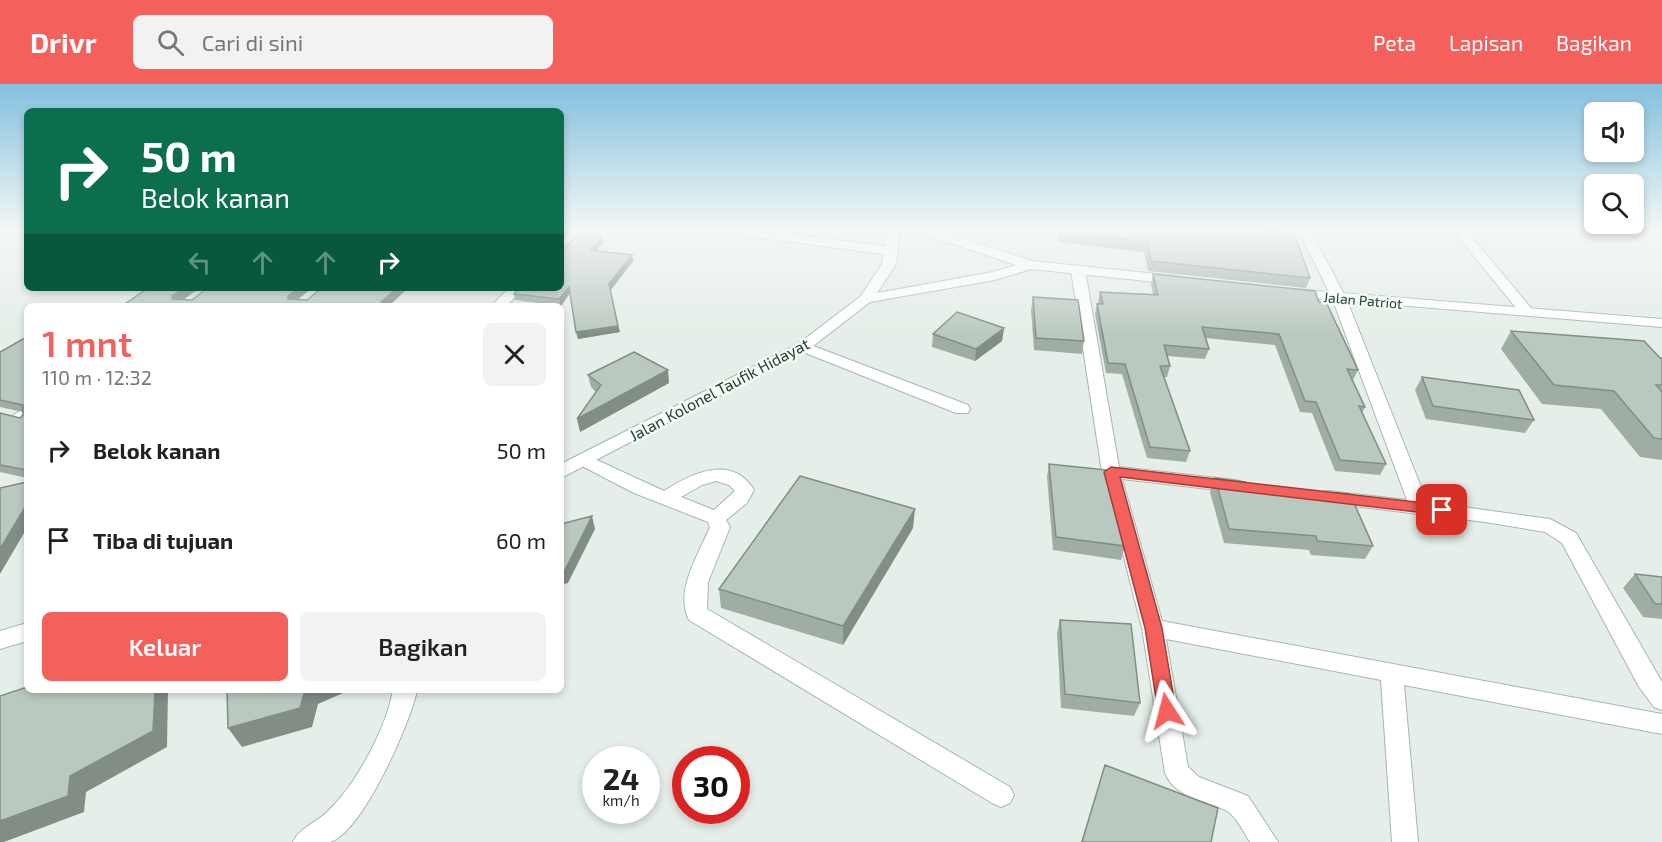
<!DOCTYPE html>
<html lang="id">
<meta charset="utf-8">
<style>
:root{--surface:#fff;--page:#f2f2f2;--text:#222;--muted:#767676;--accent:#f4615d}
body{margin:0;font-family:"Exo 2",sans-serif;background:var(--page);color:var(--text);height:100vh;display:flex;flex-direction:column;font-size:22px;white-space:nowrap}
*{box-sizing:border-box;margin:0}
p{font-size:20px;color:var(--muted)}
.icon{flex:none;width:33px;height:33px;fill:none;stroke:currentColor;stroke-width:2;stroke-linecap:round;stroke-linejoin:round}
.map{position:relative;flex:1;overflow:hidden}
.details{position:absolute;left:24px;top:219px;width:540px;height:390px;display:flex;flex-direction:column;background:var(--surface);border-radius:9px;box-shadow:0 3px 9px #0003}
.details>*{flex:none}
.banner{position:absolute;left:24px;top:24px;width:540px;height:183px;border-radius:9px;box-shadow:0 3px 9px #0003;background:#0b6e4f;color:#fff;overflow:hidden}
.tools{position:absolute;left:1584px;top:18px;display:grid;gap:12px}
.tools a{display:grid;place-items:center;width:60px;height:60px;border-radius:9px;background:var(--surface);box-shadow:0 3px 9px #0003;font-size:30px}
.speed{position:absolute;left:582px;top:662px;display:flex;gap:12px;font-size:30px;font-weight:700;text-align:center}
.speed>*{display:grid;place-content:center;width:78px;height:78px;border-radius:50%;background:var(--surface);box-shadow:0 3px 9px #0003;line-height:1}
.speed small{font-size:15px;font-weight:400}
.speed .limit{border:9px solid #d22;background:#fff;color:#111}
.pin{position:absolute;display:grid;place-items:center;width:51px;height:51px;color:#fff;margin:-26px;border-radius:12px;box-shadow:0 3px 9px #0006}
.me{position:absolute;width:66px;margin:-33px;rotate:351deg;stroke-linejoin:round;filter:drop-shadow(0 0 4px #0008)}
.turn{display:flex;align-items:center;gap:21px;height:126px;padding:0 18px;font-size:27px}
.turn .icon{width:78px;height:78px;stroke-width:2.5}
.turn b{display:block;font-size:42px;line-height:51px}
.lanes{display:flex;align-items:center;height:57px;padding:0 18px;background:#0003;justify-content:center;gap:30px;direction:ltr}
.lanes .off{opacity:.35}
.round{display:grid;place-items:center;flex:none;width:63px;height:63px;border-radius:9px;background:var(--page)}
.summary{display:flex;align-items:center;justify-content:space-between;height:102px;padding:0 18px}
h1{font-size:36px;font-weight:600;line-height:45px;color:var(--accent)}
.button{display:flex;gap:12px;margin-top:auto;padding:12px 18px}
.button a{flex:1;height:69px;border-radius:9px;background:var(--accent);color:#fff;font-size:24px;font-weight:600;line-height:69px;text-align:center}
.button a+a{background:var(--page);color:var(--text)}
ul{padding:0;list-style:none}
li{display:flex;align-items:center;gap:18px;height:90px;padding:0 18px}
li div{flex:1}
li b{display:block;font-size:22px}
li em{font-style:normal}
header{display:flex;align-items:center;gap:36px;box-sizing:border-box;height:84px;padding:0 30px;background:var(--accent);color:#fff}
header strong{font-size:28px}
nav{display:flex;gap:33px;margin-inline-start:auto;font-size:21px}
.search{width:420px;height:54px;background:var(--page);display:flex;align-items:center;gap:15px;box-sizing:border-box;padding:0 21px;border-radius:9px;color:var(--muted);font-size:22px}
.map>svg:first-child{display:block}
</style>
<header>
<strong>Drivr</strong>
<div class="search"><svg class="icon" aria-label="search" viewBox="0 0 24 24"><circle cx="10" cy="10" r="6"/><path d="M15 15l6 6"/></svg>Cari di sini</div>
<nav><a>Peta</a><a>Lapisan</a><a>Bagikan</a></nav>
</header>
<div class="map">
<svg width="1662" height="758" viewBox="0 0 1662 758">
<rect width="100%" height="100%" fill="#e5eee8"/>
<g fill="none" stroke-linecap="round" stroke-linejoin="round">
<defs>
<path id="service" d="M803 258 968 321 970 325 968 329H956L798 266 795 263Z
M586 371 664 407C692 389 732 370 754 406L747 419 726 436 730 443 708 498 707 525 1010 703 1014 711 1010 719 1001 723 992 719 689 536C674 507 699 470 710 443L708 438 634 409 580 381 577 377ZM716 397 729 401 735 407 714 426 681 413 702 401Z"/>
<path id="minor" d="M575 145H588L566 167 561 168V157Z
M717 145H751L891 163 898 167 891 171 723 149Z
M1298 145H1310L1346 214 1427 418 1550 435 1576 449 1662 598V626L1654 623 1639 603 1562 459 1545 448 1485 438 1321 418 1319 413 1321 408 1328 407 1407 416 1332 214Z
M1452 145H1465L1531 224 1533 227 1531 230H1521Z
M1078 182 1085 186 1119 383 1235 396 1242 398 1244 402 1242 406 1235 408 1122 395 1162 537 1662 630V650L1404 601 1418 758H1392L1381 596 1166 555 1188 683 1199 693 1248 712 1278 758H1250C1244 749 1236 732 1227 727 1205 715 1176 715 1165 689L1142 544 1102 388 1071 186Z
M509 204H524L506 222H491Z
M27 322V335L17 339 11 338 9 334Z
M393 606H417C411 638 362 749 330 758 320 758 304 758 293 758 299 744 316 739 327 728 356 701 386 645 393 606Z"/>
<path id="secondary" d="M888 145H900L896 180 877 209 993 188 1016 181 917 148 916 145H934L1032 177 1176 192 1183 196 1176 200 1031 185 995 196 870 218 808 266 561 394V380L798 260 861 212 882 180Z
M1293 205 1662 235V243L1288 212 1286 209Z
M27 539V557L0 565V547Z"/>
</defs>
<use href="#service" stroke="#a7b7ae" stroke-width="2"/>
<use href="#minor" stroke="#a7b7ae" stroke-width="2"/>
<use href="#secondary" stroke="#a3baad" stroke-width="2"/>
<use href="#service" fill="#fff" fill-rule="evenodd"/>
<use href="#minor" fill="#fff" fill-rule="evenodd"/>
<use href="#secondary" fill="#fff" fill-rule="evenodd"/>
</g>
<path fill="#a0ada5" d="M1058 145H1249L1310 194 1306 204 1148 187 1144 168 1059 158Z
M603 159 596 167 633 177 610 207 620 248 578 255 570 209 561 222 515 216 514 210Z
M1153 190 1319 218 1358 286 1353 296 1365 323 1362 329 1386 380 1380 391 1335 387 1312 329 1300 328 1275 261 1205 254 1209 265 1205 275 1167 272 1170 282 1167 293H1164L1190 367 1186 378 1147 374 1122 290 1106 289 1095 230 1097 220H1098V218L1100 208 1153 210 1151 200Z
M1033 213 1084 257 1082 270 1034 266 1031 226Z
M1004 244 1002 257 975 277 932 263 933 250Z
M1511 247 1662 274V376L1640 373 1601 325 1542 320 1501 265Z
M27 255V394L0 388V329L20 334 23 331V328L0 323V268Z
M588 291 669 299 580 348 596 308 591 303Z
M1422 293 1534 336 1525 349 1426 335 1415 306Z
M1049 380 1125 462 1121 476 1053 466 1047 393Z
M1215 394 1246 402 1373 462 1365 475 1311 471 1309 466 1224 459 1210 408Z
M913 444 843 561 721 524 719 505Z
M1635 490 1662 493V535L1643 533 1623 504Z
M1060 536 1140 619 1134 632 1061 624 1057 549Z
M1105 681 1211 758H1081Z"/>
<path fill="#828d86" d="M602 153 603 159 591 172 590 166Z
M632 171 633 177 610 207 609 200Z
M569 203 570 209 561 222 559 215Z
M184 204H200L177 220 172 215V212Z
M299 204H312L292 220 288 215V212Z
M397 204H408L389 222 381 218Z
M618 242 620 248 578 255 576 248Z
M1004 244 1002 257 975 277 976 265Z
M668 286 669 299 580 348 577 335Z
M27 420V444L0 490V465Z
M915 425 913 444 843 561V542Z
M592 432 595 445 568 499 561 501V486Z
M155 606H168L167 663 86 708 84 728 4 758H0V737L70 692Z
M305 606H350L318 620 312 643 242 663 228 644Z"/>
<path fill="#bac9c0" stroke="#828d86" stroke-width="1.5" d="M1060 145H1249L1294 149 1310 194 1151 177 1147 158 1060 148Z
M579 150 602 153 590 166 632 171 609 200 618 242 576 248 569 203 559 215 514 210 519 204H561V163L566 162Z
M1153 190 1315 207 1319 218H1326L1358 286 1347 285 1365 323 1359 322 1386 380 1340 376 1316 318 1305 317 1279 250 1202 243 1209 265 1164 261 1170 282H1160L1190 367 1150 363 1125 280 1108 279 1097 220H1103L1100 208 1158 211Z
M148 204H184L172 212V215L192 216 207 204H299L288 212V215L307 216 322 204H397L381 218 396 222H122Z
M1033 213 1078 216 1084 257 1036 254Z
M957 228 1004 244 976 265 933 250Z
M1511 247 1644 257 1660 274H1662V301H1656L1662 308V355L1654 354 1614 307 1554 301Z
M23 255H27V386L0 381V329L20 334 23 331V321L0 316V268Z
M634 268 668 286 577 335 601 301 588 291Z
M1422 293 1519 306 1534 336 1433 322Z
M1049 380 1106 386 1125 462 1056 453Z
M800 392 915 425 843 542 719 505Z
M1215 394 1245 398 1246 402 1350 410 1373 462 1317 457 1316 452 1229 445Z
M27 398V420L0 465V404Z
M592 432 565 486H561V440Z
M1635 490 1662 493V520H1655Z
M1060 536 1131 540 1140 619 1065 610Z
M27 603V606H155L153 647 70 692 68 712 0 737V612Z
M227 606H305L300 624 228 644Z
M1105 681 1218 724 1211 758H1082Z"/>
<linearGradient id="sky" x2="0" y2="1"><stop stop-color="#83c0de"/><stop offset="0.58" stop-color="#f3f7f5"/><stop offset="1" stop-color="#f3f7f5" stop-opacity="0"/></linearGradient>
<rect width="1662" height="251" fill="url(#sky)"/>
<path fill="#f4615d" stroke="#9f3f3c" stroke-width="1.5" d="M1111 383 1442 421 1449 426 1442 431 1120 393 1162 544 1176 627 1173 632 1167 634 1160 632 1158 627 1145 544 1104 388Z"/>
<g text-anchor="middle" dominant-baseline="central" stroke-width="5" stroke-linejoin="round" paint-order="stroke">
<g font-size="14" fill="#234132" stroke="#f6faf7">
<text transform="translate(1363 216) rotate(5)">Jalan Patriot</text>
</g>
<g font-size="16" fill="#234132" stroke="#f6faf7">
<text transform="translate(719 305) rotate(-28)">Jalan Kolonel Taufik Hidayat</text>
</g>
</g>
</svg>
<div class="tools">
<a><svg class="icon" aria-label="sound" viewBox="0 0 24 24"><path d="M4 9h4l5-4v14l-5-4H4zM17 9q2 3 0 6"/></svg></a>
<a><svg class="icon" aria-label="search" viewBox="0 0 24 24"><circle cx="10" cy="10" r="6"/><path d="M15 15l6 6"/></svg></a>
</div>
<div class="speed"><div>24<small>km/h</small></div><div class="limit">30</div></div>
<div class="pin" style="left:1442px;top:426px;background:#d93025"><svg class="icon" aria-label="arrive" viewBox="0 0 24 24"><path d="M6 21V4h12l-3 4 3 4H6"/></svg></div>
<svg class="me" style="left:1167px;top:627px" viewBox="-20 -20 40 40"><path d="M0-17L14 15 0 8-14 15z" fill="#f4615d" stroke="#fff" stroke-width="4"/></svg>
<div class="banner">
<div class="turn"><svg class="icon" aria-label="right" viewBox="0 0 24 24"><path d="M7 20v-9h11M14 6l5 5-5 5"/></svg><div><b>50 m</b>Belok kanan</div></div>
<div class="lanes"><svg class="icon off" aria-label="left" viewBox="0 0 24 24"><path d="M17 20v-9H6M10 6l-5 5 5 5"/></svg><svg class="icon off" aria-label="ahead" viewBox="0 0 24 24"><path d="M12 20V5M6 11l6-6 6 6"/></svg><svg class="icon off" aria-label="ahead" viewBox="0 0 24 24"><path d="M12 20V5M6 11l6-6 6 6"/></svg><svg class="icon" aria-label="right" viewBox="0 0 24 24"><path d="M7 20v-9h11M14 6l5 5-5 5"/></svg></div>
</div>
<section class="details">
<div class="summary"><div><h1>1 mnt</h1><p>110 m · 12:32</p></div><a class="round"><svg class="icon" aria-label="close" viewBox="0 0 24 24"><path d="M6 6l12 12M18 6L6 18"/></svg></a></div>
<ul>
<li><svg class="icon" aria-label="right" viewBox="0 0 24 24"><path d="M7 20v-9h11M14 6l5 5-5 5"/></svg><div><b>Belok kanan</b></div><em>50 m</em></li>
<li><svg class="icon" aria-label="arrive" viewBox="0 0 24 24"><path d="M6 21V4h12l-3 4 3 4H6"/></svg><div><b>Tiba di tujuan</b></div><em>60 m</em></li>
</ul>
<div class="button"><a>Keluar</a><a>Bagikan</a></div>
</section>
</div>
